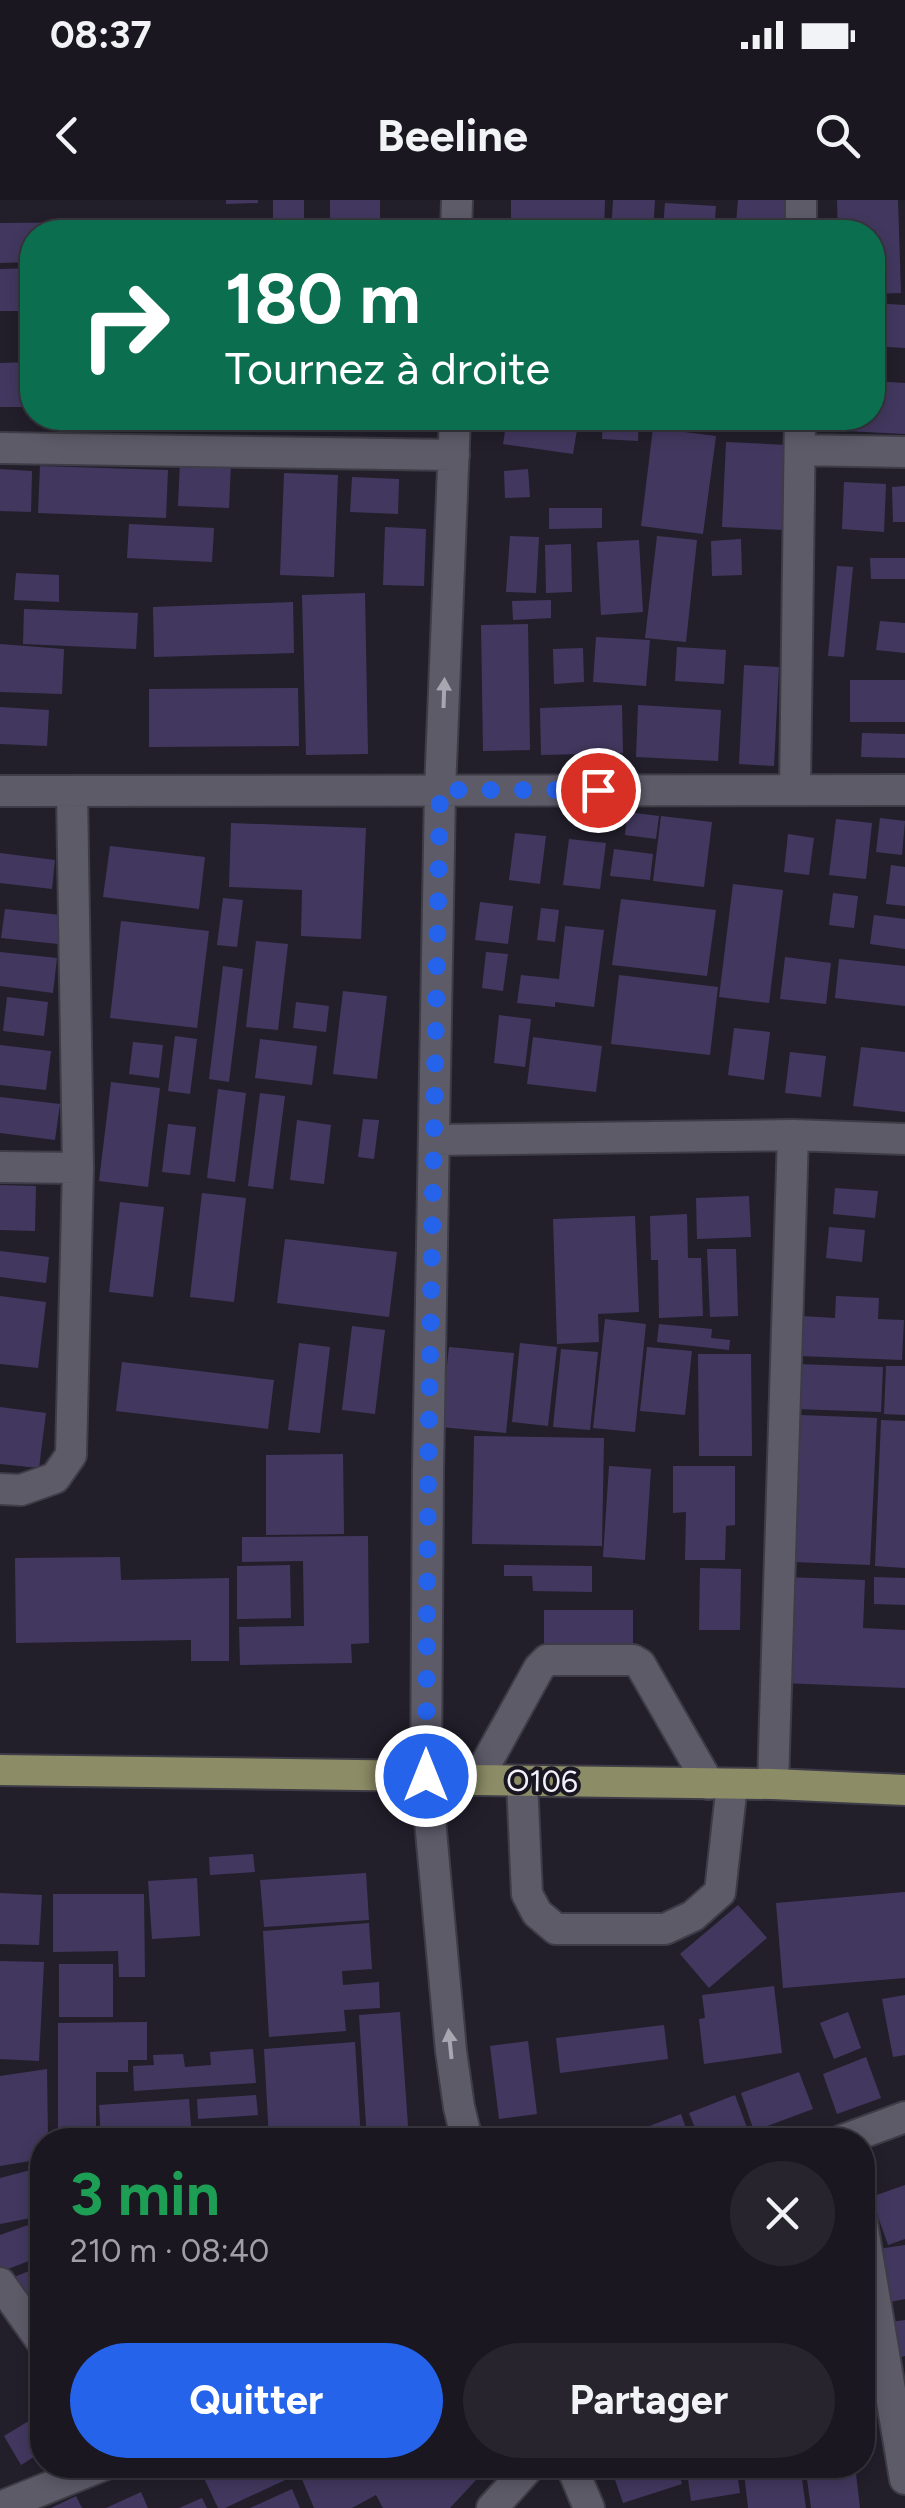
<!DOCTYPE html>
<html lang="fr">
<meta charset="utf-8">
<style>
:root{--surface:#1a1720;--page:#27242d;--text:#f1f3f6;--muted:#9f9fa5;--line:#38363e;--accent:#2563eb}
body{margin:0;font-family:Figtree,sans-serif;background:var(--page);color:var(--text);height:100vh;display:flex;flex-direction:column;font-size:38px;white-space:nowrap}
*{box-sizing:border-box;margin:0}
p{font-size:32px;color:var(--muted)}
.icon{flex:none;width:55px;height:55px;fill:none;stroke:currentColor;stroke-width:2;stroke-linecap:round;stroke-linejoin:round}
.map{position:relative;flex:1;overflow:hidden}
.sheet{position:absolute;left:30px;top:1928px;width:845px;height:350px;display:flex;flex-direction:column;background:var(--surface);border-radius:40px;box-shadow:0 5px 15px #0003,0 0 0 2px var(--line)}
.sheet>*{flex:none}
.banner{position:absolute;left:20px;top:20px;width:865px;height:210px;border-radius:40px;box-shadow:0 5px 15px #0003,0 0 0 2px var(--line);background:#0b6e4f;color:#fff;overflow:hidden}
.pin{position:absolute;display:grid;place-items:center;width:85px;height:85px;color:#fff;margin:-42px;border:5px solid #fff;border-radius:50%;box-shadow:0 2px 10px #0007}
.me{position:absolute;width:110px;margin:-55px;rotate:0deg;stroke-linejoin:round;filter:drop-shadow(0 0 8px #0008)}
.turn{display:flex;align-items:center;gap:35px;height:210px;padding:0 40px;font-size:45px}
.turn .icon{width:130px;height:130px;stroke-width:2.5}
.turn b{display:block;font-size:70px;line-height:85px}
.round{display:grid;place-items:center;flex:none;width:105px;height:105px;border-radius:52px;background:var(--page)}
.head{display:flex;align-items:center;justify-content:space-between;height:170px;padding:0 40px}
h1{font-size:60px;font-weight:700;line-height:75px;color:#1e9e55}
.button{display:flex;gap:20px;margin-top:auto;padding:20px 40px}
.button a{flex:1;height:115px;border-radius:60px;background:var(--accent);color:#fff;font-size:40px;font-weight:700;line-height:115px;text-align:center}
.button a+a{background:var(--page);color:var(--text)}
.status{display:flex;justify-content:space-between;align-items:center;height:70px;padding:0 50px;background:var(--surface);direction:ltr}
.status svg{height:28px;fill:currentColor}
header{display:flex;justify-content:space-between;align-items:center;height:130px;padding:0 40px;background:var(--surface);font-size:45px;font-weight:700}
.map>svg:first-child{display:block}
</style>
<div class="status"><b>08:37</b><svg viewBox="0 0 49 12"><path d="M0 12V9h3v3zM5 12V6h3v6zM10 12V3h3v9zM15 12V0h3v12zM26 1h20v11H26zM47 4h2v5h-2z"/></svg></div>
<header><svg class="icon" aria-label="back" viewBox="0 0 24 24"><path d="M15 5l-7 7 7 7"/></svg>Beeline<svg class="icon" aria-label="search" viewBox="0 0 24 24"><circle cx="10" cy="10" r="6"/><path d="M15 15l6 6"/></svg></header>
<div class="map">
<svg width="905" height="2308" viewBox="0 0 905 2308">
<rect width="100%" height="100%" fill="#221f2b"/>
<path fill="#42385f" d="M226 0H258V3L226 4Z
M273 0H304V32H273Z
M330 0H380V32H330Z
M511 0H605L604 32H511Z
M613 0H655L653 32H611Z
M738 0H790L788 26 736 24Z
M837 0H898L901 93 872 94V32H838Z
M665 3 716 6 714 30 663 27Z
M265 18V32H180L179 20Z
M127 22V32H32V62L0 63V23Z
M32 68V111H0V69Z
M872 103 905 105V148L872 146Z
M32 162V207H0V163Z
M872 181 905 183V234L826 230V218H872Z
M507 218H579L573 254 503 244Z
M603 218H639L638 241 602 239Z
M648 218H691L690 224 648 222Z
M697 218H732L731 225 696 222Z
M743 218H781L780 230 742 228Z
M653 228 716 236 703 334 641 326Z
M726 242 788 245 784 330 722 327Z
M180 261 231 263 229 308 178 306Z
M40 266 168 270 166 318 38 313Z
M0 269 32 271 31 312 0 311Z
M528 269 530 297 505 298 504 271Z
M284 273 338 275 334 377 280 375Z
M352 277 399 279 398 314 350 312Z
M844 282 886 284 884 332 842 329Z
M905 286V322H893L892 287Z
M549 308H602V328L549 329Z
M129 324 214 328 212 362 127 358Z
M385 327 426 329 424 386 383 385Z
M510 336 539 337 536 393 506 392Z
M657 336 697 340 686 442 645 438Z
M741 339 742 375 712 376 711 341Z
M639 340 643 412 601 415 597 342Z
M571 344 572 392 546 393 545 345Z
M870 358H905V379H871Z
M837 366 853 367 844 457 828 456Z
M16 373 59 375V402L14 400Z
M365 393 368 554 306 555 302 395Z
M551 400V418L513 420 512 401Z
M293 402 294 453 154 457 153 407Z
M24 409 138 413 136 449 23 444Z
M880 421 905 423V453L876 450Z
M528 424 530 550 483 551 481 425Z
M596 437 650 440 646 486 593 482Z
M0 444 64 449 62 494 0 492Z
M677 447 726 450 724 484 675 481Z
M583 448 584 482 554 484 553 449Z
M744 465 779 467 774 566 739 564Z
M850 480H905V522H850Z
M298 488 299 546 149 547V489Z
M622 505 623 553 541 555 540 508Z
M638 505 721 510 718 561 636 557Z
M0 507 49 510 47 546 0 544Z
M862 533 905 534V558L861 557Z
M576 607 612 611 609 629 574 625Z
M627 612 659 616 656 639 625 635Z
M661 616 712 622 704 687 653 681Z
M880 618 905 621 902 655 876 652Z
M836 619 872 623 866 679 829 675Z
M231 623 366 628 361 739 301 736 302 690 229 687Z
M515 633 546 636 540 684 509 680Z
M788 634 814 638 809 675 784 672Z
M569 639 606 643 600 689 563 685Z
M110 646 205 657 199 709 103 697Z
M614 649 653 654 650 680 610 676Z
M0 653 55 660 52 689 0 683Z
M891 665 905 667V706L886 704Z
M733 684 783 690 769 803 719 797Z
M833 693 858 696 854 728 829 725Z
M223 698 243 700 237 747 217 745Z
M621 699 716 710 707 776 612 765Z
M480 702 513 706 508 744 475 740Z
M541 708 559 710 555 742 537 740Z
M5 709 61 715 58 744 1 738Z
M874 715 905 719V749L870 744Z
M121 721 209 731 197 828 110 818Z
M565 726 604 730 594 807 555 802V807L517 803 521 775 559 779Z
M256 741 288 744 278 830 246 827Z
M0 752 57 758 53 793 0 786Z
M486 752 508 754 503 791 482 788Z
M785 757 831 763 826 804 780 799Z
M839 759 905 766V806L835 798Z
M223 766 243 769 229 882 209 879Z
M619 775 718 787 710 855 611 844Z
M343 791 387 796 377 879 333 874Z
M7 797 48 802 44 836 3 831Z
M296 802 329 806 326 832 293 828Z
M499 815 531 819 525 867 494 863Z
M734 828 770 832 764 880 728 875Z
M175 836 197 839 190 894 168 891Z
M533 837 602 846 596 892 527 884Z
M260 839 317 846 312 885 255 878Z
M133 842 163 845 159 878 129 874Z
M0 845 51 851 46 890 0 885Z
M861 847 905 852V912L853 906Z
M790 852 826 856 821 897 785 893Z
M111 882 160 888 148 987 99 981Z
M218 889 246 893 235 982 207 978Z
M260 893 285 896 273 989 248 986Z
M0 897 60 904 55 940 0 933Z
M363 919 379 920 374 959 358 957Z
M297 920 331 925 324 984 290 980Z
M168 924 196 927 190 975 162 972Z
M0 985 36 986 35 1031 0 1030Z
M835 988 878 991 875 1018 833 1014Z
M202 993 246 998 234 1102 190 1097Z
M749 996 751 1037 697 1039 696 998Z
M120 1002 164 1007 153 1097 109 1092Z
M687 1014 688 1058H701L703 1116 659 1118 658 1060H651L650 1016Z
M635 1016 639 1112 598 1114 599 1142 557 1144 553 1019Z
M829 1027 865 1030 862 1062 826 1058Z
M285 1039 397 1052 389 1117 277 1103Z
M707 1049H736L738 1116 710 1117Z
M0 1051 49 1057 46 1083 0 1077Z
M0 1096 46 1102 38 1168 0 1164Z
M836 1096 879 1098 878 1119 904 1120 902 1160 799 1156 801 1116 835 1118Z
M605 1119 646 1124 635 1232 593 1228Z
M659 1124 712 1129 711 1138 730 1140 729 1150 657 1142Z
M352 1126 385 1130 375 1214 342 1210Z
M299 1143 330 1147 320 1233 288 1230Z
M520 1143 557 1147 548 1226 512 1222Z
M449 1147 514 1153 506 1233 440 1227Z
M647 1147 692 1151 685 1215 640 1211Z
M561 1149 598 1152 590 1230 553 1227Z
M698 1154H751L752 1256H699Z
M122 1162 274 1180 268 1229 116 1211Z
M796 1164 883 1167 881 1212 794 1209Z
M886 1166H905V1215L884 1214Z
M0 1207 46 1213 39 1268 0 1264Z
M800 1215 877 1218 870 1365 793 1362Z
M881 1220 905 1221V1368L875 1366Z
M474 1236 604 1238 602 1346 472 1344Z
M343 1254 344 1334 266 1335V1255Z
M609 1266 651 1269 645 1360 603 1357Z
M673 1266H735V1325L726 1326 725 1360H685L686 1312 673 1313Z
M368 1336 369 1443 351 1444 352 1463 240 1465 239 1427 304 1426 303 1361 242 1362V1337Z
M120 1357 121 1380 229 1378V1461H191V1440L16 1443 15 1358Z
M290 1365 291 1418 237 1419V1366Z
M504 1365 592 1366V1392L533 1391 532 1376H504Z
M700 1368 741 1369 740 1430H699Z
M786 1377 865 1380 863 1428 905 1430V1488L782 1483Z
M874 1377 905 1378V1405L874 1404Z
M544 1410H633V1450L544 1451Z
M253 1654 255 1672 210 1675 209 1657Z
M366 1673 369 1720 264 1727 260 1680Z
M197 1678 200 1736 152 1739 148 1681Z
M905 1692V1778L783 1788 776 1703Z
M0 1693 42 1695 39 1745 0 1744Z
M53 1694H144L145 1777H119L118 1751 53 1752Z
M738 1705 767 1738 709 1788 680 1754Z
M369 1723 372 1769 342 1771 343 1785 379 1782 380 1808 344 1810 346 1831 269 1837 263 1731Z
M0 1761 44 1762 39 1861 0 1859Z
M59 1764H113V1817H59Z
M774 1786 782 1853 704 1864 699 1819 705 1818 702 1795Z
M905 1795V1855L893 1857 882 1799Z
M400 1812 409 1940H367L359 1815Z
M848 1812 861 1848 834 1859 820 1823Z
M147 1822V1860H128V1872H96V1940H58V1823Z
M664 1825 668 1859 560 1873 556 1838Z
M528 1841 537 1914 499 1919 490 1846Z
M355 1842 361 1940H269L264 1849Z
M253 1849 256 1883 134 1891 133 1866 154 1865 153 1855 183 1854 185 1867 211 1865 210 1852Z
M866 1857 881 1898 837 1914 823 1874Z
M47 1869 48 1940H42V1959L0 1966V1876Z
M799 1872 813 1909 754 1931 741 1893Z
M256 1895 258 1915 198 1919 197 1899Z
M735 1895 750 1936 741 1940H700L689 1913Z
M189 1899 192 1940H101L99 1905Z
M681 1914 690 1940H613Z
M264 1930V1940H202V1934Z
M31 1970 36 2017 0 2024V1978Z
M905 1985V2039L888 2045 871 1997Z
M42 2020V2056L0 2072V2035Z
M905 2045V2099L880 2104 871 2050Z
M42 2066V2096L19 2105 9 2079Z
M905 2120V2156L890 2159 884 2123Z
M42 2213V2252L21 2265 4 2236Z
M226 2265H291L296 2275 225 2308H218L203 2276Z
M296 2265H490L450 2308H383L376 2295 352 2308H314Z
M610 2265H676L682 2284 623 2303Z
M686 2265H736L740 2293 691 2301Z
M743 2265H800L806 2308H748Z
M805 2265H855L860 2308H811Z
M292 2289 300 2308H250Z
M141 2292 148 2308H106Z
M76 2296 82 2308H51Z
M202 2298 207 2308H179Z"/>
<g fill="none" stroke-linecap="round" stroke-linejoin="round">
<defs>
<path id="minor" d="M456 32 457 0
M801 32V0
M455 218 440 590 428 1271 426 1576 451 1851 459 1907 467 1940
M0 248 454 255
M800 250 905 252
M795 589 800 218
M0 591 905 590
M434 940 793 935 905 939
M0 967 78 968
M0 1289 21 1290 55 1278 71 1255 78 968 72 592
M477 1580 539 1468 547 1460H633L640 1464 709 1584
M522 1581 527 1694 537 1713 556 1729H665L693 1716 720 1692 732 1584
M773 1584 793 935
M843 1940 905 1917
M862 2023 905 2279
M0 2083 42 2142
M571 2265 589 2308
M0 2307 104 2265
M492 2308 531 2265"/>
<path id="major" d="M0 1570 426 1576 477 1580 773 1584 905 1590"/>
</defs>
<use href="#minor" stroke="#3e3c46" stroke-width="34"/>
<use href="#major" stroke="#3e3c46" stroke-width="34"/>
<use href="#minor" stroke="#5e5b69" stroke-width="30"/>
<use href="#major" stroke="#8c8c66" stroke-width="30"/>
</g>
<defs><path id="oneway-solid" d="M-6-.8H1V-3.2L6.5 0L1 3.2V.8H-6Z" transform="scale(2.5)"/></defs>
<g fill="#a8a6b1">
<use href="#oneway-solid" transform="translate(444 493) rotate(-88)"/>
<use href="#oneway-solid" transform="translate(450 1844) rotate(-96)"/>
</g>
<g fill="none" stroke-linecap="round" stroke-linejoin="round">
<path stroke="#2563eb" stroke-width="18" stroke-dasharray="0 32.4" d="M426 1576 428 1270 440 590H598"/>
</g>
<g text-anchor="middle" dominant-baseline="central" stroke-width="8" stroke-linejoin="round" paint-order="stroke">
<g font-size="30" fill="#f2f1f9" stroke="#191621">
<text transform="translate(542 1581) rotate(1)">O106</text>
</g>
</g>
</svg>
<div class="pin" style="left:598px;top:590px;background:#d93025"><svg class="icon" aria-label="arrive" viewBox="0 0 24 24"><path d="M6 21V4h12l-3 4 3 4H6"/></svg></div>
<svg class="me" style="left:426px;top:1576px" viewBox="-20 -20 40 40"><circle r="17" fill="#2563eb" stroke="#fff" stroke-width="3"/><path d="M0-11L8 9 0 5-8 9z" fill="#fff"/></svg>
<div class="banner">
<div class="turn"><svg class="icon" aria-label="right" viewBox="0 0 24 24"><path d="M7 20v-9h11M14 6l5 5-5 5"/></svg><div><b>180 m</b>Tournez à droite</div></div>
</div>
<section class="sheet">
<div class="head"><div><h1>3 min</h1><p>210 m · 08:40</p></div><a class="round"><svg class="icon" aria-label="close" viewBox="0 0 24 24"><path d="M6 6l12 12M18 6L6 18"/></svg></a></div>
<div class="button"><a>Quitter</a><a>Partager</a></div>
</section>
</div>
